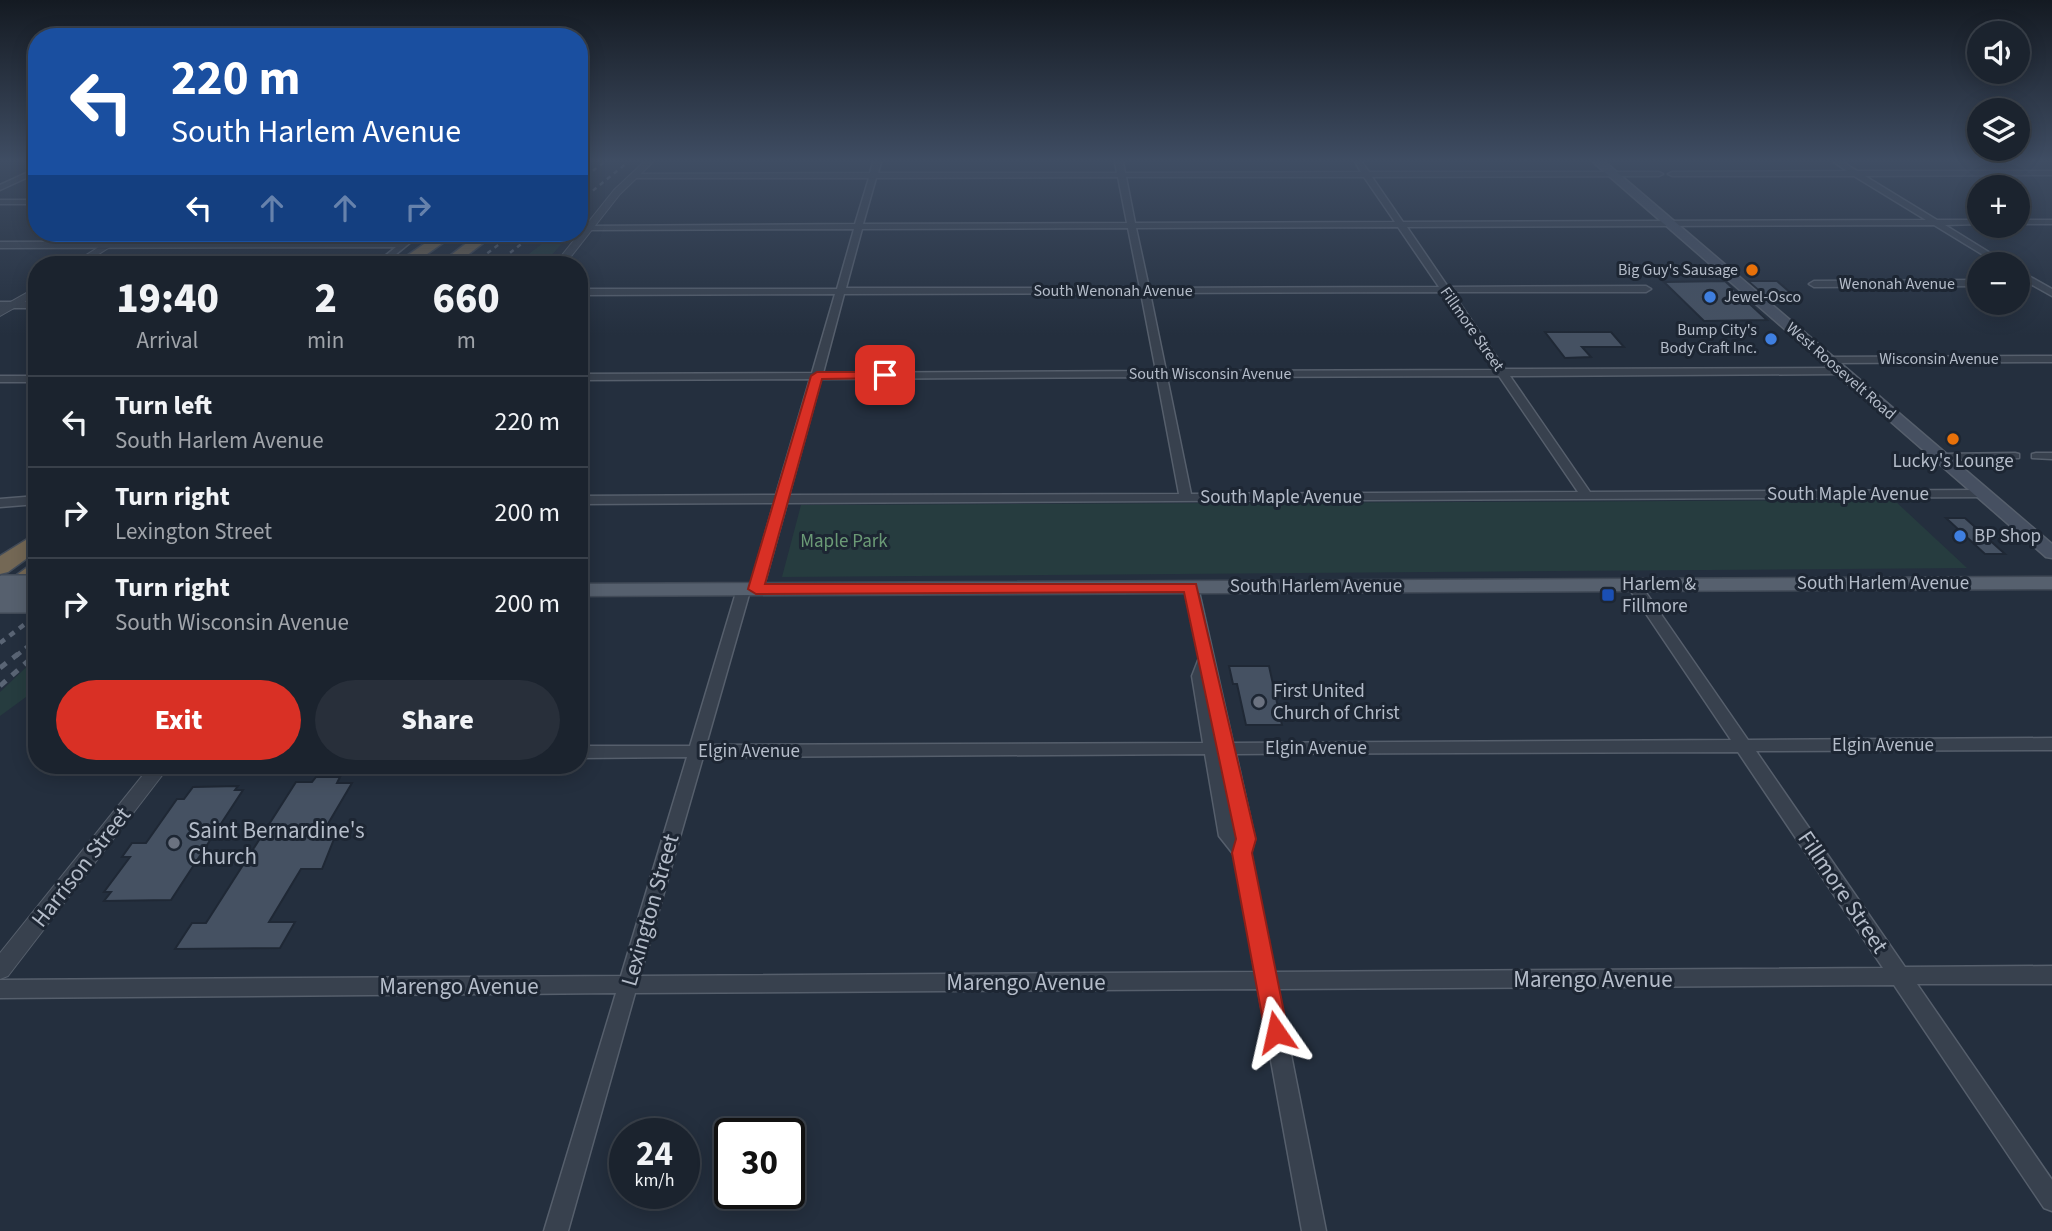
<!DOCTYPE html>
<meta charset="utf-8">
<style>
:root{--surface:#1b232e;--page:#282f3a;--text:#f1f3f6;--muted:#a0a4aa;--line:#39404a;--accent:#d93025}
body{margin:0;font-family:"Source Sans 3",sans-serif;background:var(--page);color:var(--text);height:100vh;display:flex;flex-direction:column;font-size:26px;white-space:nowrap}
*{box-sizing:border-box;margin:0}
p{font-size:23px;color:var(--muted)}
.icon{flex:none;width:38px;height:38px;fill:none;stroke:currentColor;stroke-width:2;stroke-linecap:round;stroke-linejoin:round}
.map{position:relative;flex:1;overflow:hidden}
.side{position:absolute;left:28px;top:256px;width:560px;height:518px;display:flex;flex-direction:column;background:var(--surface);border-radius:28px;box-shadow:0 4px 18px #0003,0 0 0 2px var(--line)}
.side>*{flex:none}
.guide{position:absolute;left:28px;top:28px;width:560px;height:214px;border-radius:28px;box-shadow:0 4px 18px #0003,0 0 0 2px var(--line);background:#1a4fa0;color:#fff;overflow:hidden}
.tools{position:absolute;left:1967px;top:21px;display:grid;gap:14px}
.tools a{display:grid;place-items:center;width:63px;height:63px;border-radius:50%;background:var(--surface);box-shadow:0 4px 18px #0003,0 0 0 2px var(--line);font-size:35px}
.speed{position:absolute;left:609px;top:1118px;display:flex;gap:14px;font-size:35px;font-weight:700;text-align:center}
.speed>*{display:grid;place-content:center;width:91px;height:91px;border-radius:50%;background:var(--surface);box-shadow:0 4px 18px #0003,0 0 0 2px var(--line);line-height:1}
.speed small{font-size:18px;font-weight:400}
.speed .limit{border:4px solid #111;border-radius:10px;background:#fff;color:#111}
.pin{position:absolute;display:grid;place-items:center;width:60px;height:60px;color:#fff;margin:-30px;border-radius:14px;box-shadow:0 4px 10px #0006}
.me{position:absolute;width:77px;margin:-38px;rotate:349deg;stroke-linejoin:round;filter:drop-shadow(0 0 5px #0008)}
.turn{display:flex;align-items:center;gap:24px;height:147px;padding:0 28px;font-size:32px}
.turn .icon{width:91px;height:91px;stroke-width:2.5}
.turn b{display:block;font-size:49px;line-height:60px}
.lanes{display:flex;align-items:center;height:66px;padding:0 28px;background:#0003;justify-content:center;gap:35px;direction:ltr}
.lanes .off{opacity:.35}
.eta{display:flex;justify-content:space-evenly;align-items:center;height:119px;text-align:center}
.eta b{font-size:42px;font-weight:800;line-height:49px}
.action{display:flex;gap:14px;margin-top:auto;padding:14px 28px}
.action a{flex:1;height:80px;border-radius:42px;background:var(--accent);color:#fff;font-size:28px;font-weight:800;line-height:80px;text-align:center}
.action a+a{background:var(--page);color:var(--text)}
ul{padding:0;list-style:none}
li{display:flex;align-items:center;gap:21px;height:91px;padding:0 28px;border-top:2px solid var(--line)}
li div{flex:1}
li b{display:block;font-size:26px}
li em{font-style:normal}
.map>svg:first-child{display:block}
</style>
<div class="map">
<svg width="2052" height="1231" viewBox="0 0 2052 1231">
<rect width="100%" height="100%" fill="#242f3e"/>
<path fill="#263c3f" d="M556 233H561L554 241 564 233H571L544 264H516Z
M1894 500 1967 568 782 577 801 505Z
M37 657V689L0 716V692Z"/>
<path fill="#455162" stroke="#1f2835" stroke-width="2" d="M1725 281 1767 320 1704 321 1664 282Z
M1748 281H1777L1800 301H1771Z
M1545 332H1611L1624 347H1582L1591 357 1565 358Z
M1946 518H1965L2005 554H1985Z
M1229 666H1269L1282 725H1246L1237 684H1233Z
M316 777H340L337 783H352L319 839H334L322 869H301L269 922H295L280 948 175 949 192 923H206L296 782H312Z
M238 786 235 790H243L171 900 104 901 111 892H104L130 857H122L132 843H146L177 799H184L193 787Z"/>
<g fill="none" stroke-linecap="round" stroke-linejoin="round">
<defs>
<path id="minor" d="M873 162H881L878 173H1117L1115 162H1123L1125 173 1361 172 1355 162H1362L1369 172H1659L1663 174 1659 176 1372 177 1403 222 1926 220 1854 176H1672L1668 174 1672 172 1847 171 1834 162H1843L1857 171H2052V175L1865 176 1937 220H1979V224L1945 225 2008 264H1998L1934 225 1407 227 1448 287 1646 286 1651 289 1646 292H1452L1505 369 1841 368 1846 371 1841 374 1510 376 1590 492 1983 490 1987 491 1989 494 1987 497 787 503 763 589 756 593 750 591 706 745 1203 743 1192 676 1199 658 1184 587 1191 583 1198 587 1233 743 1731 740 1626 584 1633 580 1638 581 1748 740 2052 738V750L1756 751 1905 967 2052 966V984H1917L2052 1180V1211L2044 1208 1894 985 1278 989 1326 1231H1302L1258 989 635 993 568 1231H544L616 993 0 998V980L621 976 687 757 579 758V746H690L737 589 744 585 750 587 774 503 579 504V496L776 495 810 379 579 380V374L812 373 835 294 579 295V289H837L854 229 589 230 585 228 589 226 855 224 869 178H634L630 176 634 174 870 173ZM1118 177 1127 223 863 224 876 178ZM1126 177H1364L1395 222 1135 223ZM1398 227 1439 287 1149 288 1136 228ZM1128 228 1140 288H846L862 229ZM1443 292 1495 370 1166 371 1150 293ZM1141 293 1156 371 823 373 844 294ZM1499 376 1578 492 1191 494 1167 377ZM1157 377 1179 494 789 495 821 379ZM1738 752 1883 968 1274 972 1251 853 1255 839 1236 754ZM1205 754 1219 836 1234 855 1255 972 640 976 703 757Z
M37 168V173L0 190V185Z
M0 200H37V204H0Z
M2018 220H2052V224H2018Z
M413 233H422L384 264H375L396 247 0 248V242L402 241Z
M2018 270 2052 289V296L2018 277Z
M1979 280V286L1814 287 1809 284 1814 281Z
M0 302H37V308H0Z
M2052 356V362L1827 363 1822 360 1827 357Z
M0 376H37V382H0Z
M2015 453 2019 454V458L1940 460 1934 457 1940 454Z
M2036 453H2052V459L2032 458V454Z
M37 496V504L0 507V499Z"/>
<path id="tertiary" d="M644 162H653L620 194 565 264H555L614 190Z
M121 233H132L83 264H72Z
M37 287V295L0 316V308Z
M151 765H170L8 976 0 979V953Z"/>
<path id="secondary" d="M1593 162H1605L2052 544V558L2046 557Z"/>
<path id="primary" d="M2052 577V589L579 596V584Z"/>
<path id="motorway" d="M579 162H589L579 169Z
M440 233H457L413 264H395Z
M480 233H496L456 264H439Z
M37 533V551L8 572 0 574V556Z
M37 564V582L14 599 0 600V587L29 566Z"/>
</defs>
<use href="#minor" stroke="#565f6c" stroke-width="3"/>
<use href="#tertiary" stroke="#565f6c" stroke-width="2"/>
<use href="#secondary" stroke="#565f6c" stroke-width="3"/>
<use href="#primary" stroke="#414a57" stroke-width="3"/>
<use href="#motorway" stroke="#434c59" stroke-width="3"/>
<use href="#minor" fill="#38414e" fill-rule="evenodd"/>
<use href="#tertiary" fill="#38414e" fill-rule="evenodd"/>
<use href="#secondary" fill="#465061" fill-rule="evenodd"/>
<use href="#primary" fill="#56606e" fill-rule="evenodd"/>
<use href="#motorway" fill="#746855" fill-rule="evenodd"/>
<path stroke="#5a6575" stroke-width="2.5" stroke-dasharray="4.5 4.5" stroke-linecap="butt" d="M579 182 604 162
M579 202 628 162
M473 264 514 233
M496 264 535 233"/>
<path stroke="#5a6575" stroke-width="4.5" stroke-dasharray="6 6" stroke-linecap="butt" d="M0 643 37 615
M16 656 37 639
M34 656 37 653"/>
<path stroke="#5a6575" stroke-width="5" stroke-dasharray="8 8" stroke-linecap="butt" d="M0 668 18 654
M0 686 36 654"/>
<defs>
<path id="primary-bridge" d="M1 585H37
M0 603H37"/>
</defs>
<use href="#primary-bridge" stroke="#414a57" stroke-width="22" stroke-linecap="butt"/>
<use href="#primary-bridge" stroke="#56606e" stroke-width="19"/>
</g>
<linearGradient id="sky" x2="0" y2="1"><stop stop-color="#141a22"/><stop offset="0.48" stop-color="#3f4d63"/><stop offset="1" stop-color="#3f4d63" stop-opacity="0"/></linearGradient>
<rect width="2052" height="335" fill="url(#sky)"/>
<path fill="#d93025" stroke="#8d1f18" stroke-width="2" d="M885 372 891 375 890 378 822 379 765 584H1196L1256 839 1252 853 1288 1032 1284 1039 1276 1043 1268 1039 1265 1032 1232 853 1236 839 1184 592 756 594 748 589 811 376 817 372Z"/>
<g fill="#e8710a" stroke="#1d2633" stroke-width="2.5">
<circle cx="1752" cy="270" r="7"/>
<circle cx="1953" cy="439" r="7"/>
</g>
<g fill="#3f7fe0" stroke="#1d2633" stroke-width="2.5">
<circle cx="1710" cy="297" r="7"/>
<circle cx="1771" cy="339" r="7"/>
<circle cx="1960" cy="536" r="7"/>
</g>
<rect fill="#1a4fb4" stroke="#1d2633" stroke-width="2.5" x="1601" y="588" width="14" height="14" rx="3.5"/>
<g fill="#6b7280" stroke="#1d2633" stroke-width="2.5">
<circle cx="1259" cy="702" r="7"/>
<circle cx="174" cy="843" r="7"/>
</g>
<g text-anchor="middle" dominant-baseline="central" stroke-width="6" stroke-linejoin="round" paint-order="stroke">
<g font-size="16" fill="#b4bcc9" stroke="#1d2633" text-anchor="end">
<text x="1738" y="270">Big Guy's Sausage</text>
<text x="1724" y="297" text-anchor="start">Jewel-Osco</text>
<text x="1757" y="330">Bump City's<tspan x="1757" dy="18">Body Craft Inc.</tspan></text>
</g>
<g font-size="16" fill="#b4bcc9" stroke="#1d2633">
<text x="1897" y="284">Wenonah Avenue</text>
<text x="1113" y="291">South Wenonah Avenue</text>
<text transform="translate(1472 329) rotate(55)">Fillmore Street</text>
<text x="1939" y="359">Wisconsin Avenue</text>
<text transform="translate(1841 371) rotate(41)">West Roosevelt Road</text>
<text x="1210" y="374">South Wisconsin Avenue</text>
</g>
<g font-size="19" fill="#b4bcc9" stroke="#1d2633" text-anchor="start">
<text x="1953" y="461" text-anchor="middle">Lucky's Lounge</text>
<text x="1974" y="536">BP Shop</text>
<text x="1622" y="584">Harlem &amp;<tspan x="1622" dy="22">Fillmore</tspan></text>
<text x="1273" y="691">First United<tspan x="1273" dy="22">Church of Christ</tspan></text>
</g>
<g font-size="19" fill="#b4bcc9" stroke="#1d2633">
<text x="1848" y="494">South Maple Avenue</text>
<text x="1281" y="497">South Maple Avenue</text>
<text x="1883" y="583">South Harlem Avenue</text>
<text x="1316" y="586">South Harlem Avenue</text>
<text x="1883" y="745">Elgin Avenue</text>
<text x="1316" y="748">Elgin Avenue</text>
<text x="749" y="751">Elgin Avenue</text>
</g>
<g font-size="19" fill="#6b9a76" stroke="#1d2633">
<text x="844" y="541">Maple Park</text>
</g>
<g font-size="23" fill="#b4bcc9" stroke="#1d2633" text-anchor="start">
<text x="188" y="830">Saint Bernardine's<tspan x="188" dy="26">Church</tspan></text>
</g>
<g font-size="23" fill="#b4bcc9" stroke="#1d2633">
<text transform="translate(81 867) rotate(-52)">Harrison Street</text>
<text transform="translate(1843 892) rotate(56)">Fillmore Street</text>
<text transform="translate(650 910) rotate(-74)">Lexington Street</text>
<text x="1593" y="979">Marengo Avenue</text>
<text x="1026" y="982">Marengo Avenue</text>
<text x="459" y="986">Marengo Avenue</text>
</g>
</g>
</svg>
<div class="tools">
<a><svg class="icon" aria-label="sound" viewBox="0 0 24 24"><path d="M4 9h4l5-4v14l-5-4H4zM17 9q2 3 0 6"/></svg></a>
<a><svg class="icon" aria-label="layers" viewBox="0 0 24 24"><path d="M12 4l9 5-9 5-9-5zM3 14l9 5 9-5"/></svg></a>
<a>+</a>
<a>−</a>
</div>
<div class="speed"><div>24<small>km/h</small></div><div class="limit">30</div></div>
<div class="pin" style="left:885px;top:375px;background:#d93025"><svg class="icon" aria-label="arrive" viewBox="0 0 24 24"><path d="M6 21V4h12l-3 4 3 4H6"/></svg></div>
<svg class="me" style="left:1276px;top:1032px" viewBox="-20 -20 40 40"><path d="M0-17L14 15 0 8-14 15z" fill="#d93025" stroke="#fff" stroke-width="4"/></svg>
<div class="guide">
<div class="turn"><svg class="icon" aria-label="left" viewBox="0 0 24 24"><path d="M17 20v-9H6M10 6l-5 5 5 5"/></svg><div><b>220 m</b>South Harlem Avenue</div></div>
<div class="lanes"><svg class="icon" aria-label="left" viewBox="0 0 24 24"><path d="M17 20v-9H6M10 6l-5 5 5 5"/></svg><svg class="icon off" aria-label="ahead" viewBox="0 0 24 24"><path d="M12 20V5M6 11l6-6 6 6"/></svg><svg class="icon off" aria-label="ahead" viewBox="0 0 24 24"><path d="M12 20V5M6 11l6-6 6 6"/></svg><svg class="icon off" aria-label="right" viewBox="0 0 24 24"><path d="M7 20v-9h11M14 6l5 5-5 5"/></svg></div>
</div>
<section class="side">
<div class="eta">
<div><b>19:40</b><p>Arrival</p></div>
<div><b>2</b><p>min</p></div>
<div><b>660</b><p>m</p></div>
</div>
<ul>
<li><svg class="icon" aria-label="left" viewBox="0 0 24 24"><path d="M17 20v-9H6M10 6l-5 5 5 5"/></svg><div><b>Turn left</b><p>South Harlem Avenue</p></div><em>220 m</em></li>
<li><svg class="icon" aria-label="right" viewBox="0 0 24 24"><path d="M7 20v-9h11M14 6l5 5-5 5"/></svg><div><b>Turn right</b><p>Lexington Street</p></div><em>200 m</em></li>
<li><svg class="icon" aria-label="right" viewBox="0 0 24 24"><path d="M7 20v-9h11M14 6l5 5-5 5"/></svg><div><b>Turn right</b><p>South Wisconsin Avenue</p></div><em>200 m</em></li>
</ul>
<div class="action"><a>Exit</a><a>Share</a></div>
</section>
</div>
